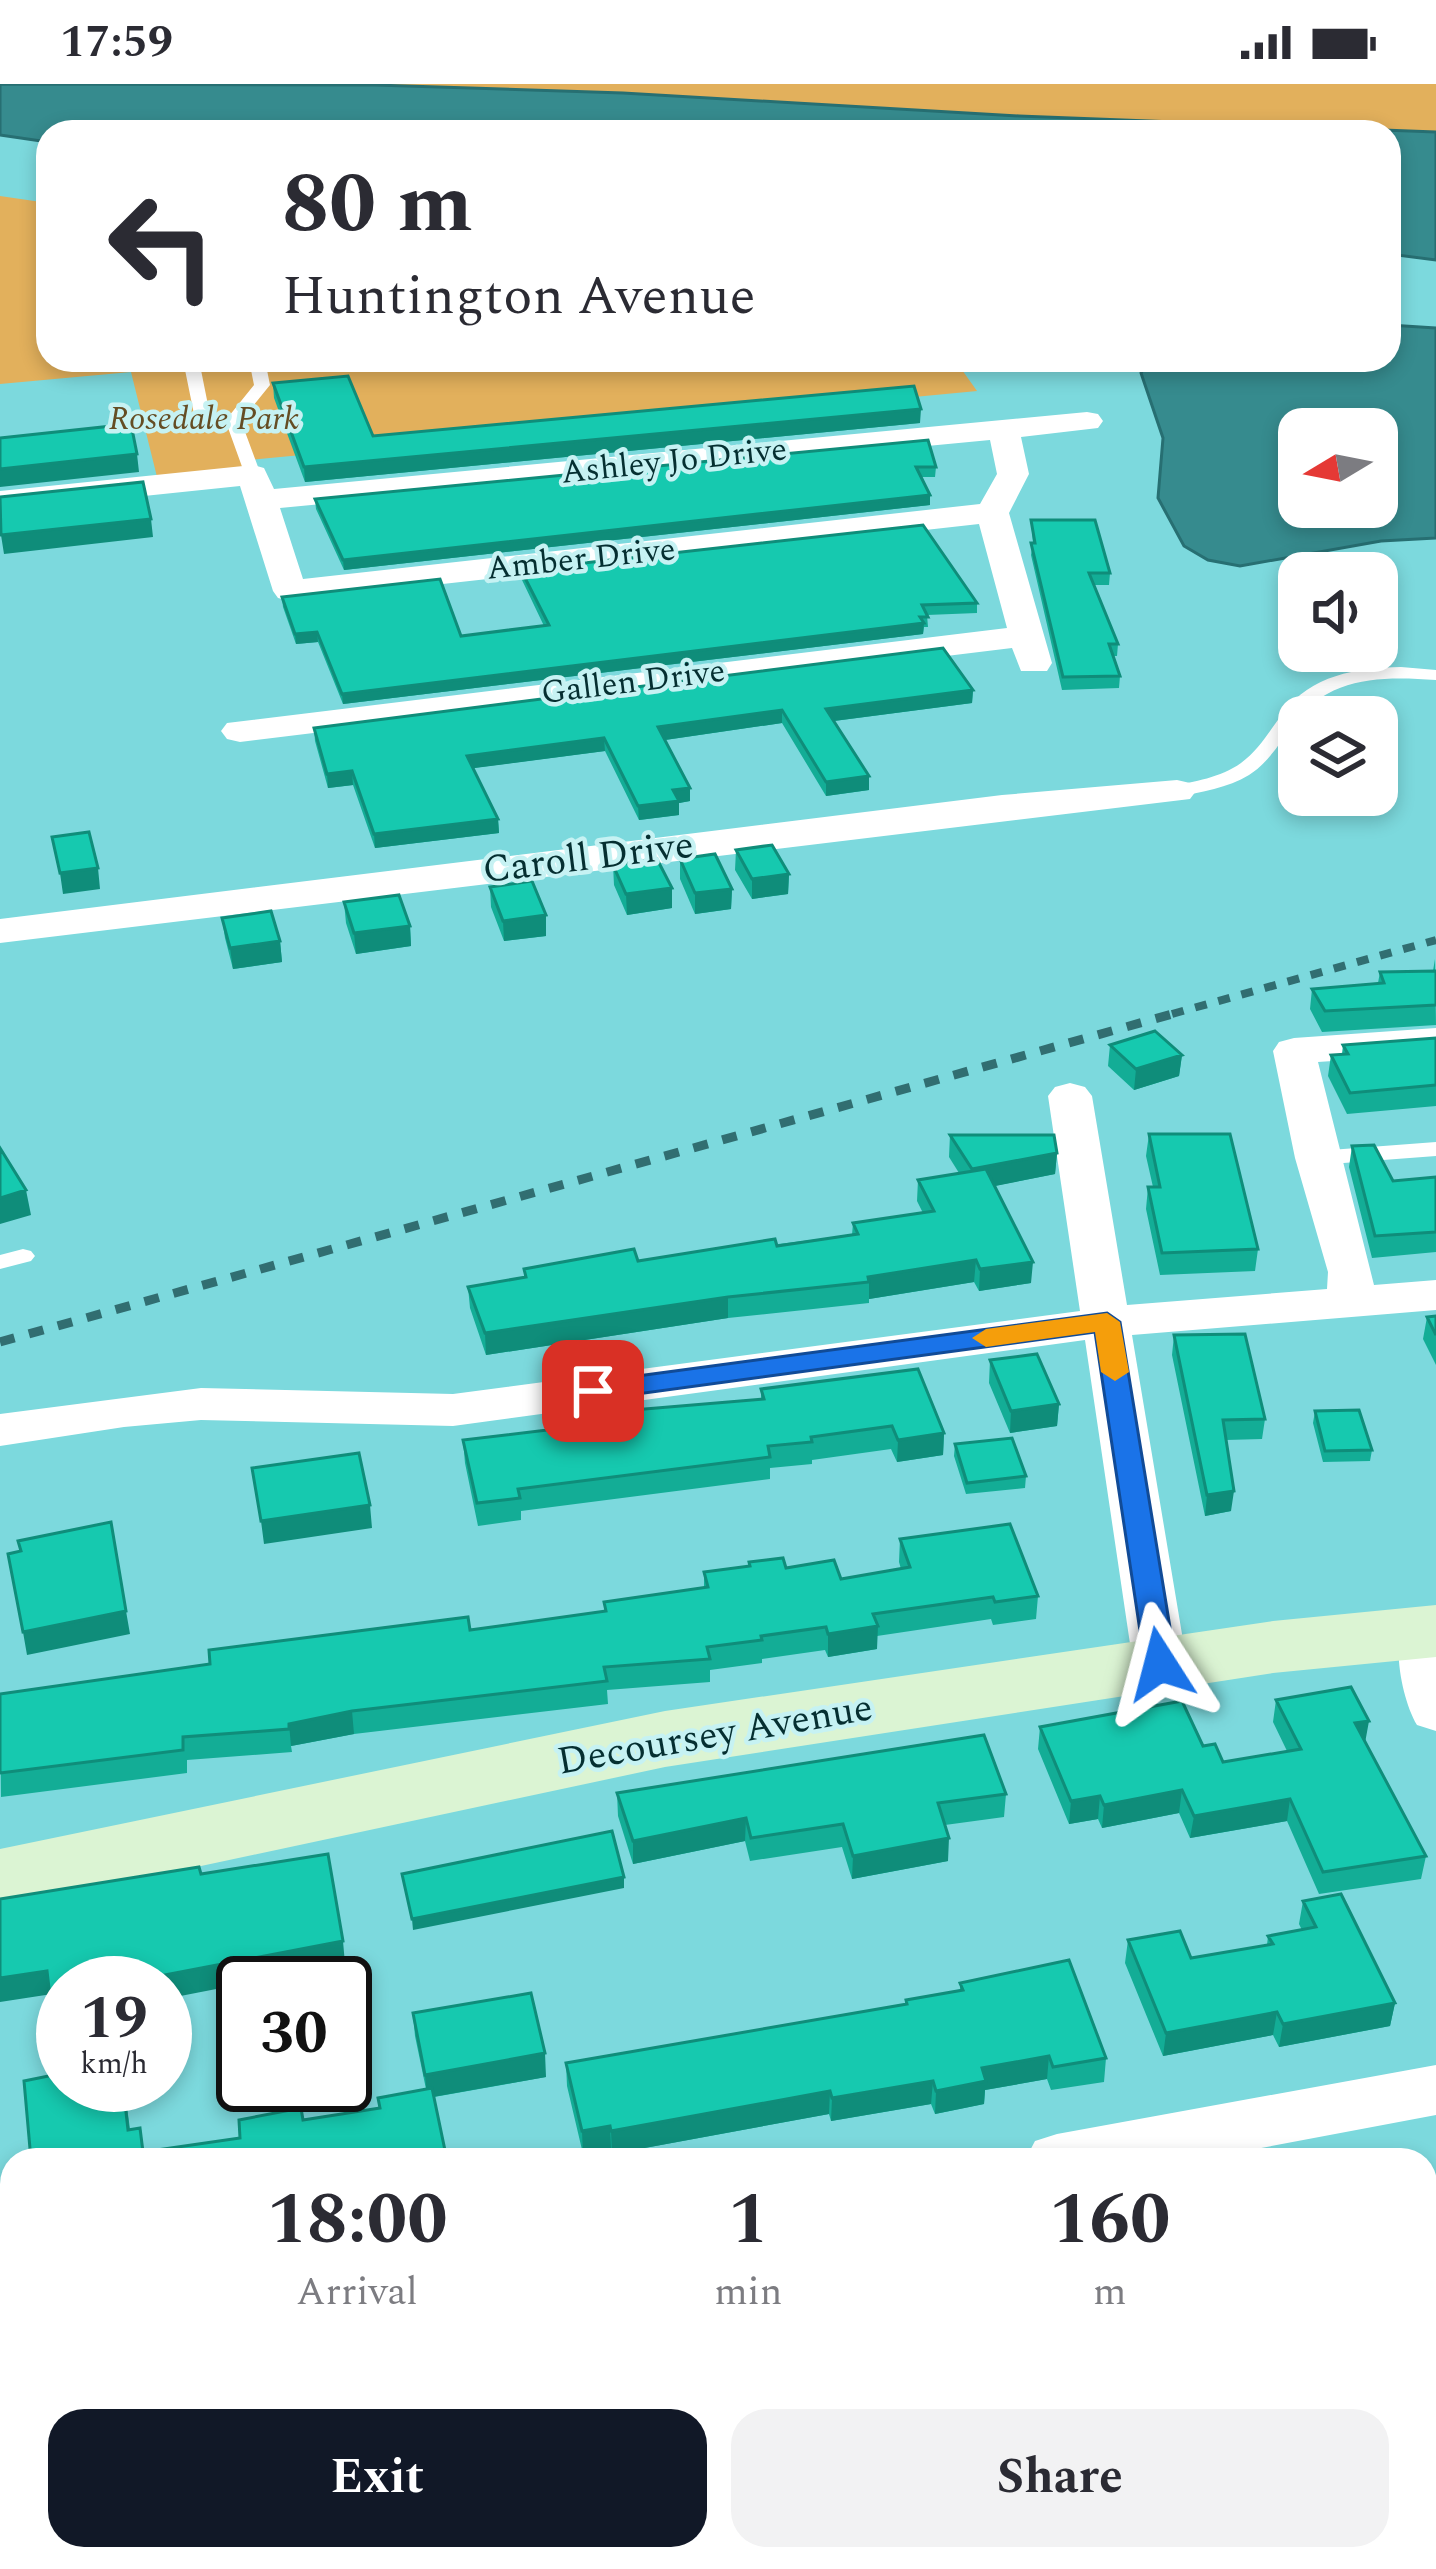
<!DOCTYPE html>
<style>
:root{--surface:#fff;--page:#f2f2f3;--text:#2b2b33;--muted:#7c7c81;--accent:#111827}
body{margin:0;font-family:Spectral,serif;background:var(--page);color:var(--text);height:100vh;display:flex;flex-direction:column;font-size:45px;white-space:nowrap}
*{box-sizing:border-box;margin:0}
p{font-size:39px;color:var(--muted)}
.icon{flex:none;width:66px;height:66px;fill:none;stroke:currentColor;stroke-width:2;stroke-linecap:round;stroke-linejoin:round}
.map{position:relative;flex:1;overflow:hidden}
.sheet{position:absolute;left:0px;top:2064px;width:1437px;height:423px;display:flex;flex-direction:column;background:var(--surface);border-radius:36px 36px 0 0;box-shadow:0 6px 18px #0003}
.sheet>*{flex:none}
.top-card{position:absolute;left:36px;top:36px;width:1365px;height:252px;border-radius:36px;box-shadow:0 6px 18px #0003;background:#fff;color:var(--text);overflow:hidden}
.needle{width:78px;rotate:260deg}
.fabs{position:absolute;left:1278px;top:324px;display:grid;gap:24px}
.fabs a{display:grid;place-items:center;width:120px;height:120px;border-radius:24px;background:var(--surface);box-shadow:0 6px 18px #0003;font-size:60px}
.speed{position:absolute;left:36px;top:1872px;display:flex;gap:24px;font-size:60px;font-weight:700;text-align:center}
.speed>*{display:grid;place-content:center;width:156px;height:156px;border-radius:50%;background:var(--surface);box-shadow:0 6px 18px #0003;line-height:1}
.speed small{font-size:30px;font-weight:400}
.speed .limit{border:6px solid #111;border-radius:18px;background:#fff;color:#111}
.pin{position:absolute;display:grid;place-items:center;width:102px;height:102px;color:#fff;margin:-51px;border-radius:24px;box-shadow:0 6px 18px #0006}
.me{position:absolute;width:132px;margin:-66px;rotate:351deg;stroke-linejoin:round;filter:drop-shadow(0 0 9px #0008)}
.turn{display:flex;align-items:center;gap:42px;height:252px;padding:0 48px;font-size:54px}
.turn .icon{width:156px;height:156px;stroke-width:2.5}
.turn b{display:block;font-size:84px;line-height:102px}
.eta{display:flex;justify-content:space-evenly;align-items:center;height:204px;text-align:center}
.eta b{font-size:72px;font-weight:700;line-height:84px}
.primary-button{display:flex;gap:24px;margin-top:auto;padding:24px 48px}
.primary-button a{flex:1;height:138px;border-radius:36px;background:var(--accent);color:#fff;font-size:48px;font-weight:700;line-height:138px;text-align:center}
.primary-button a+a{background:var(--page);color:var(--text)}
.status{display:flex;justify-content:space-between;align-items:center;height:84px;padding:0 60px;background:var(--surface);direction:ltr}
.status svg{height:33px;fill:currentColor}
.map>svg:first-child{display:block}
</style>
<div class="status"><b>17:59</b><svg viewBox="0 0 49 12"><path d="M0 12V9h3v3zM5 12V6h3v6zM10 12V3h3v9zM15 12V0h3v12zM26 1h20v11H26zM47 4h2v5h-2z"/></svg></div>
<div class="map">
<svg width="1436" height="2485" viewBox="0 0 1436 2485">
<rect width="100%" height="100%" fill="#7cd9dd"/>
<path fill="#e2b05c" d="M290 0H1436V48L1019 32 623 9Z
M0 112 48 119V276H955L977 307 249 376 253 391 159 401 131 288 0 300Z
M0 2447 12 2448V2475H230L312 2485H0Z"/>
<path fill="#368b8e" stroke="#276f72" stroke-width="3" fill-rule="evenodd" d="M0 0 375 1 623 9 1019 32 1436 48V176L1389 170V48H48V58L0 51Z
M1389 241 1436 244V454L1381 457 1240 482 1208 476 1184 462 1158 414 1163 354 1141 289 1150 276H1389ZM1299 345H1377V423H1299Z"/>
<g fill="none" stroke-linecap="round" stroke-linejoin="round">
<path fill="#fff" fill-rule="evenodd" d="M183 276H199L210 331 229 332 254 301 249 276H265L270 301 241 337 261 391 259 394 245 391 227 341 203 340 195 335Z
M1401 583 1436 586V596C1381 592 1327 592 1292 642 1279 660 1268 679 1249 691 1228 704 1201 708 1177 713L1167 707 1170 703C1195 697 1220 694 1241 679 1259 666 1270 646 1283 629 1311 591 1356 584 1401 583Z
M1436 1058V1072L1317 1081 1306 1074 1317 1067Z
M23 1165 31 1167 35 1172 31 1177 0 1185V1171Z"/>
<path fill="#fff" fill-rule="evenodd" d="M1087 328 1098 330 1103 337 1098 344 1021 353 1029 390 1009 429 1052 579 1047 587H1021L1012 564 240 658 227 655 221 647 227 639 1007 544 979 440 290 517 278 514 273 507 240 402 0 427V407L253 381 264 384 274 405ZM990 356 997 390 980 420 303 495 280 424Z
M1177 696 1190 699 1196 707 1190 715 0 859V835L1002 711Z
M1436 944V970L1318 978 1374 1201 1436 1196V1226L1132 1251 1187 1580 1179 1594 1160 1599 1141 1594 1133 1580 1085 1256 453 1342 201 1336 124 1343 0 1362V1330L201 1304 453 1310 1080 1227 1048 1012 1055 1003 1070 999 1085 1003 1092 1012 1127 1221 1327 1205 1328 1188 1295 1074 1273 967 1279 958 1294 954Z
M1424 1529 1436 1533V1647L1417 1641C1402 1616 1391 1559 1405 1535Z
M1436 1981V2031L1197 2076H1025L1035 2057 1057 2050Z
M12 2248V2306L0 2308V2250Z
M934 2475H1004V2485H934Z"/>
<path fill="#dbf4d3" fill-rule="evenodd" d="M1436 1521V1573L1273 1589 665 1683 0 1825V1765L665 1627 1273 1537Z"/>
<path stroke="#316e71" stroke-width="8" stroke-dasharray="12 12" stroke-linecap="butt" d="M1172 930 1436 856"/>
<path stroke="#316e71" stroke-width="9" stroke-dasharray="15 15" stroke-linecap="butt" d="M0 1258 1183 927"/>
</g>
<path fill="#13ad96" d="M273 299 373 352 920 339 305 398 274 314Z
M936 383 935 393H921L930 421 344 486 316 425 315 415Z
M1031 436 1110 489 1109 501H1094L1118 560 1117 572H1113L1120 592 1119 604 1062 606 1031 471 1033 459Z
M521 486 977 519V529L927 531 928 543H924L923 550 343 620 318 558 296 560 283 523 282 513 461 552 544 542 522 496Z
M973 606 972 619 834 637 869 692V706L826 712 782 639 665 656 690 717 679 719V731L639 736 605 667 473 684 498 735 499 749 375 764 353 701 328 704 315 657 314 644Z
M736 766 789 790 788 810 752 815 735 786Z
M680 775 732 805 731 825 695 830 680 795Z
M613 781 672 804V824L627 831 614 801Z
M490 803 546 831V852L504 857 491 823Z
M344 818 410 842 411 862 356 870 346 839Z
M222 834 280 857 282 878 233 885 225 854Z
M1435 875 1436 941 1322 948 1310 925 1312 905 1378 899 1380 888 1433 887Z
M1436 954V1022L1347 1030 1328 992 1331 971 1342 970 1343 961Z
M1110 961 1182 971 1179 992 1134 1006 1108 982Z
M1149 1050 1258 1165 1255 1187 1160 1191 1146 1125 1148 1103H1153L1146 1072Z
M950 1051 1057 1069 1055 1090 994 1102 1031 1199 979 1207 974 1198 869 1215V1219L728 1234 486 1271 470 1224 468 1203 524 1194V1185L638 1177 852 1151 853 1139 923 1129 917 1117 918 1096 959 1089 949 1073Z
M1352 1062 1393 1097 1436 1093V1168L1372 1174 1349 1083Z
M1436 1232V1281L1423 1255 1427 1233Z
M1174 1251 1265 1335 1262 1355 1226 1356 1231 1427 1205 1432 1172 1271Z
M990 1276 1059 1320 1057 1342 1010 1349 989 1299Z
M761 1305 944 1349 943 1371 897 1378 891 1365 812 1376V1380L770 1384V1395L521 1427V1436L478 1442 465 1379 463 1356 562 1344V1336L761 1316Z
M1315 1327 1372 1366 1370 1377 1323 1378 1313 1339Z
M955 1360 1026 1392 1025 1404 966 1410 954 1372Z
M900 1455 1038 1512 1036 1535 993 1541 991 1535 877 1552V1565L828 1573 825 1566 762 1575V1579L710 1586V1598L607 1606 608 1620 354 1650 291 1662 292 1668 187 1676V1689L1 1713 0 1610 605 1527 604 1518 704 1503V1488L749 1483V1478L841 1495 901 1485 899 1478Z
M1276 1616 1365 1658 1426 1772 1421 1795 1319 1810 1287 1737 1190 1754 1179 1729 1102 1744 1098 1735 1069 1740 1038 1665 1040 1643 1203 1662 1223 1678 1287 1667 1273 1638Z
M617 1709 1006 1710 1004 1733 945 1741 948 1777 852 1795 842 1763 750 1777 745 1757 633 1780 618 1732Z
M1303 1817 1395 1919 1390 1942 1279 1963 1273 1951 1163 1972 1125 1879 1128 1856 1191 1874 1267 1861 1268 1852 1302 1846 1299 1840Z
M960 1899 1106 1974 1104 1998 1051 2006 1047 1995 985 2006 984 2020 935 2030 931 2020 831 2037 829 2030 612 2070 611 2065 583 2070 567 2002 566 1979 905 1920 906 1916 960 1907Z
M413 1929 546 1993 434 2013 447 2076H31L63 2001H124L130 2045 144 2067 240 2054 303 2036 379 2024 426 2005 415 1952Z
M1425 2101 1436 2102V2247L1425 2246Z
M1425 2362 1436 2363V2439H1425Z
M726 2475H857L860 2485H754L751 2475 727 2481Z
M1052 2475H1300L1302 2485H1053Z"/>
<path fill="#0f8d7a" d="M921 325 920 339 305 398 304 383Z
M137 370 139 388 0 403V385Z
M930 411V421L344 486 343 476Z
M151 435 153 453 4 470 1 451Z
M924 539 923 550 343 620 342 610Z
M317 548 318 558 296 560 295 550Z
M973 606 972 619 826 638V625Z
M782 626V639L658 657V643Z
M604 654 605 667 467 685V672Z
M352 687 353 701 328 704 327 690Z
M869 692V706L826 712V698Z
M690 704V717L679 719V731L639 736 638 722 673 706Z
M498 735 499 749 375 764 374 750Z
M98 784 100 805 63 810 60 789Z
M789 790 788 810 752 815V795Z
M672 804V824L627 831 626 810Z
M732 805 731 825 695 830V809Z
M546 831V852L504 857 503 837Z
M410 842 411 862 356 870 354 849Z
M280 857 282 878 233 885 230 864Z
M1182 971 1179 992 1134 1006 1136 985Z
M1057 1069 1055 1090 970 1107 972 1085Z
M26 1106 31 1131 0 1140V1114Z
M976 1176 974 1198 869 1215V1198L868 1193Z
M1033 1178 1031 1199 979 1207 980 1185Z
M728 1213V1234L486 1271 485 1249Z
M1059 1320 1057 1342 1010 1349 1011 1327Z
M944 1349 943 1371 897 1378 898 1356Z
M1234 1407 1231 1427 1205 1432 1207 1411Z
M370 1421 372 1444 264 1460 261 1437Z
M126 1527 130 1550 27 1571 23 1548Z
M878 1542 877 1565 828 1573V1550Z
M352 1627 354 1650 291 1662 289 1640Z
M1369 1637 1365 1659 1355 1639Z
M1182 1706 1179 1729 1102 1744 1104 1721Z
M1100 1712 1098 1735 1069 1740 1071 1717Z
M1290 1715 1287 1737 1190 1754 1194 1732Z
M746 1734 745 1757 633 1780V1757Z
M949 1754 948 1777 852 1795 853 1772Z
M624 1793V1804L413 1846 412 1835Z
M343 1857 345 1880 165 1915V1899H123Z
M47 1887 52 1910 0 1918V1894Z
M63 1911V1935L55 1936 50 1913Z
M1395 1919 1390 1942 1279 1963 1283 1940Z
M1277 1928 1273 1951 1163 1972 1166 1949Z
M545 1969 546 1993 427 2014 425 1991Z
M1049 1972 1047 1995 985 2006 984 2020 935 2030 936 2007 982 1984Z
M933 1997 931 2020 831 2037 832 2014Z
M830 2007 829 2030 612 2070 611 2047Z
M610 2042 611 2065 583 2070 582 2047Z
M12 2360V2383L0 2386V2363Z
M727 2475H751L727 2481Z"/>
<path fill="#16c9af" stroke="#0f8d7a" stroke-width="3" d="M348 292 373 352 914 302 921 325 304 383 273 299Z
M131 340 137 370 0 385V354Z
M928 356 936 383H916L930 411 343 476 315 415Z
M143 398 151 435 1 451 0 413Z
M1031 436H1095L1110 489H1089L1118 560H1109L1120 592 1063 593 1031 459H1035Z
M923 441 977 519 922 521 928 533H920L924 539 342 610 317 548 295 550 282 513 440 495 461 552 549 541 521 486Z
M943 564 973 606 826 625 869 692 826 698 782 626 658 643 690 704 673 706 679 717 638 722 604 654 467 672 498 735 374 750 352 687 327 690 314 644Z
M89 748 98 784 60 789 52 753Z
M772 761 789 790 752 795 736 766Z
M715 770 732 805 695 809 680 775Z
M657 775 672 804 626 810 613 781Z
M532 797 546 831 503 837 490 803Z
M399 811 410 842 354 849 344 818Z
M271 827 280 857 230 864 222 834Z
M1436 887V921L1325 927 1312 905 1384 899 1380 888Z
M1155 947 1182 971 1136 985 1110 961Z
M1436 954V1001L1350 1009 1331 971 1348 970 1343 961Z
M1149 1050H1230L1258 1165 1162 1169 1148 1103H1160Z
M950 1051H1054L1057 1069 972 1085Z
M1374 1061 1393 1097 1436 1093V1148L1375 1152 1352 1062Z
M0 1064 26 1106 0 1114Z
M986 1085 1033 1178 980 1185 976 1176 868 1193 869 1198 728 1213 485 1249 468 1203 526 1193 524 1185 634 1165 638 1177 775 1155 777 1162 858 1150 853 1139 934 1127 918 1096Z
M1436 1232V1251L1427 1233Z
M1245 1250 1265 1335 1223 1336 1234 1407 1207 1411 1174 1251Z
M1037 1270 1059 1320 1011 1327 990 1276Z
M918 1285 944 1349 898 1356 892 1342 811 1353 812 1358 768 1362 770 1373 518 1405 520 1414 477 1419 463 1356 564 1344 562 1336 621 1327 764 1315 761 1305Z
M1359 1326 1372 1366 1325 1367 1315 1327Z
M1012 1354 1026 1392 967 1399 955 1360Z
M359 1369 370 1421 261 1437 252 1384Z
M111 1438 126 1527 23 1548 8 1470 21 1467 18 1457Z
M1010 1440 1038 1512 995 1518 993 1513 873 1530 878 1542 828 1550 826 1543 761 1552 762 1556 707 1563 710 1575 604 1583 607 1597 352 1627 289 1640V1645L183 1653V1666L0 1689V1610L210 1580 209 1566 468 1533 470 1546 606 1527 604 1518 708 1503 704 1488 750 1482 749 1478 783 1474 786 1484 834 1476 841 1495 910 1483 900 1455Z
M1351 1603 1369 1637 1355 1639 1426 1772 1323 1788 1290 1715 1194 1732 1182 1706 1104 1721 1100 1712 1071 1717 1040 1643 1182 1617 1203 1662 1215 1660 1223 1678 1301 1665 1276 1616Z
M984 1651 1006 1710 938 1719 949 1754 853 1772 843 1740 751 1754 746 1734 633 1757 617 1709Z
M612 1747 624 1793 412 1835 402 1790Z
M328 1770 343 1857 123 1899H63V1911L50 1913 47 1887 0 1894V1815L199 1783 201 1790Z
M1341 1810 1395 1919 1283 1940 1277 1928 1166 1949 1128 1856 1180 1847 1191 1874 1273 1860 1268 1852 1316 1843 1303 1817Z
M1069 1876 1106 1974 1053 1983 1049 1972 982 1984 986 1997 936 2007 933 1997 832 2014 830 2007 611 2047 610 2042 582 2047 566 1979 907 1920 906 1916 963 1906 960 1899Z
M531 1909 545 1969 425 1991 413 1929Z
M63 1989V2001H123L128 2046 140 2044 143 2068 240 2054 239 2036 301 2024 303 2036 380 2024 378 2014 432 2004 447 2076H31L24 1997Z
M1425 2101 1436 2102V2224L1425 2223Z
M12 2304V2360L0 2363V2307Z
M1425 2362 1436 2363V2416H1425Z
M757 2475H857L860 2485H760Z
M1062 2475H1300L1302 2485H1063Z"/>
<path fill="#1a73e8" stroke="#114b97" stroke-width="3" d="M1107 1229 1120 1238 1176 1580 1171 1588H1149L1145 1580 1095 1248 593 1316 579 1307 593 1298Z"/>
<path fill="#f59e0b" d="M1107 1229 1120 1238 1129 1288 1115 1297 1101 1288 1095 1248 986 1263 972 1254 986 1245Z"/>
<g text-anchor="middle" dominant-baseline="central" stroke-width="9" stroke-linejoin="round" paint-order="stroke">
<g font-size="33" font-style="italic" fill="#654d24" stroke="#c6f2f3">
<text x="204" y="335">Rosedale Park</text>
</g>
<g font-size="33" fill="#052f31" stroke="#c6f2f3">
<text transform="translate(674 377) rotate(-6)">Ashley Jo Drive</text>
<text transform="translate(581 475) rotate(-6)">Amber Drive</text>
<text transform="translate(633 598) rotate(-7)">Gallen Drive</text>
</g>
<g font-size="39" fill="#052f31" stroke="#c6f2f3">
<text transform="translate(588 774) rotate(-7)">Caroll Drive</text>
<text transform="translate(715 1651) rotate(-10)">Decoursey Avenue</text>
</g>
</g>
</svg>
<div class="fabs">
<a><svg class="needle" viewBox="-14 -14 28 28"><path d="M0-13l5 13h-10z" fill="#e53935"/><path d="M0 13l5-13h-10z" fill="#7c7c81"/></svg></a>
<a><svg class="icon" aria-label="sound" viewBox="0 0 24 24"><path d="M4 9h4l5-4v14l-5-4H4zM17 9q2 3 0 6"/></svg></a>
<a><svg class="icon" aria-label="layers" viewBox="0 0 24 24"><path d="M12 4l9 5-9 5-9-5zM3 14l9 5 9-5"/></svg></a>
</div>
<div class="speed"><div>19<small>km/h</small></div><div class="limit">30</div></div>
<div class="pin" style="left:593px;top:1307px;background:#d93025"><svg class="icon" aria-label="arrive" viewBox="0 0 24 24"><path d="M6 21V4h12l-3 4 3 4H6"/></svg></div>
<svg class="me" style="left:1160px;top:1580px" viewBox="-20 -20 40 40"><path d="M0-17L14 15 0 8-14 15z" fill="#1a73e8" stroke="#fff" stroke-width="4"/></svg>
<div class="top-card">
<div class="turn"><svg class="icon" aria-label="left" viewBox="0 0 24 24"><path d="M17 20v-9H6M10 6l-5 5 5 5"/></svg><div><b>80 m</b>Huntington Avenue</div></div>
</div>
<section class="sheet">
<div class="eta">
<div><b>18:00</b><p>Arrival</p></div>
<div><b>1</b><p>min</p></div>
<div><b>160</b><p>m</p></div>
</div>
<div class="primary-button"><a>Exit</a><a>Share</a></div>
</section>
</div>
